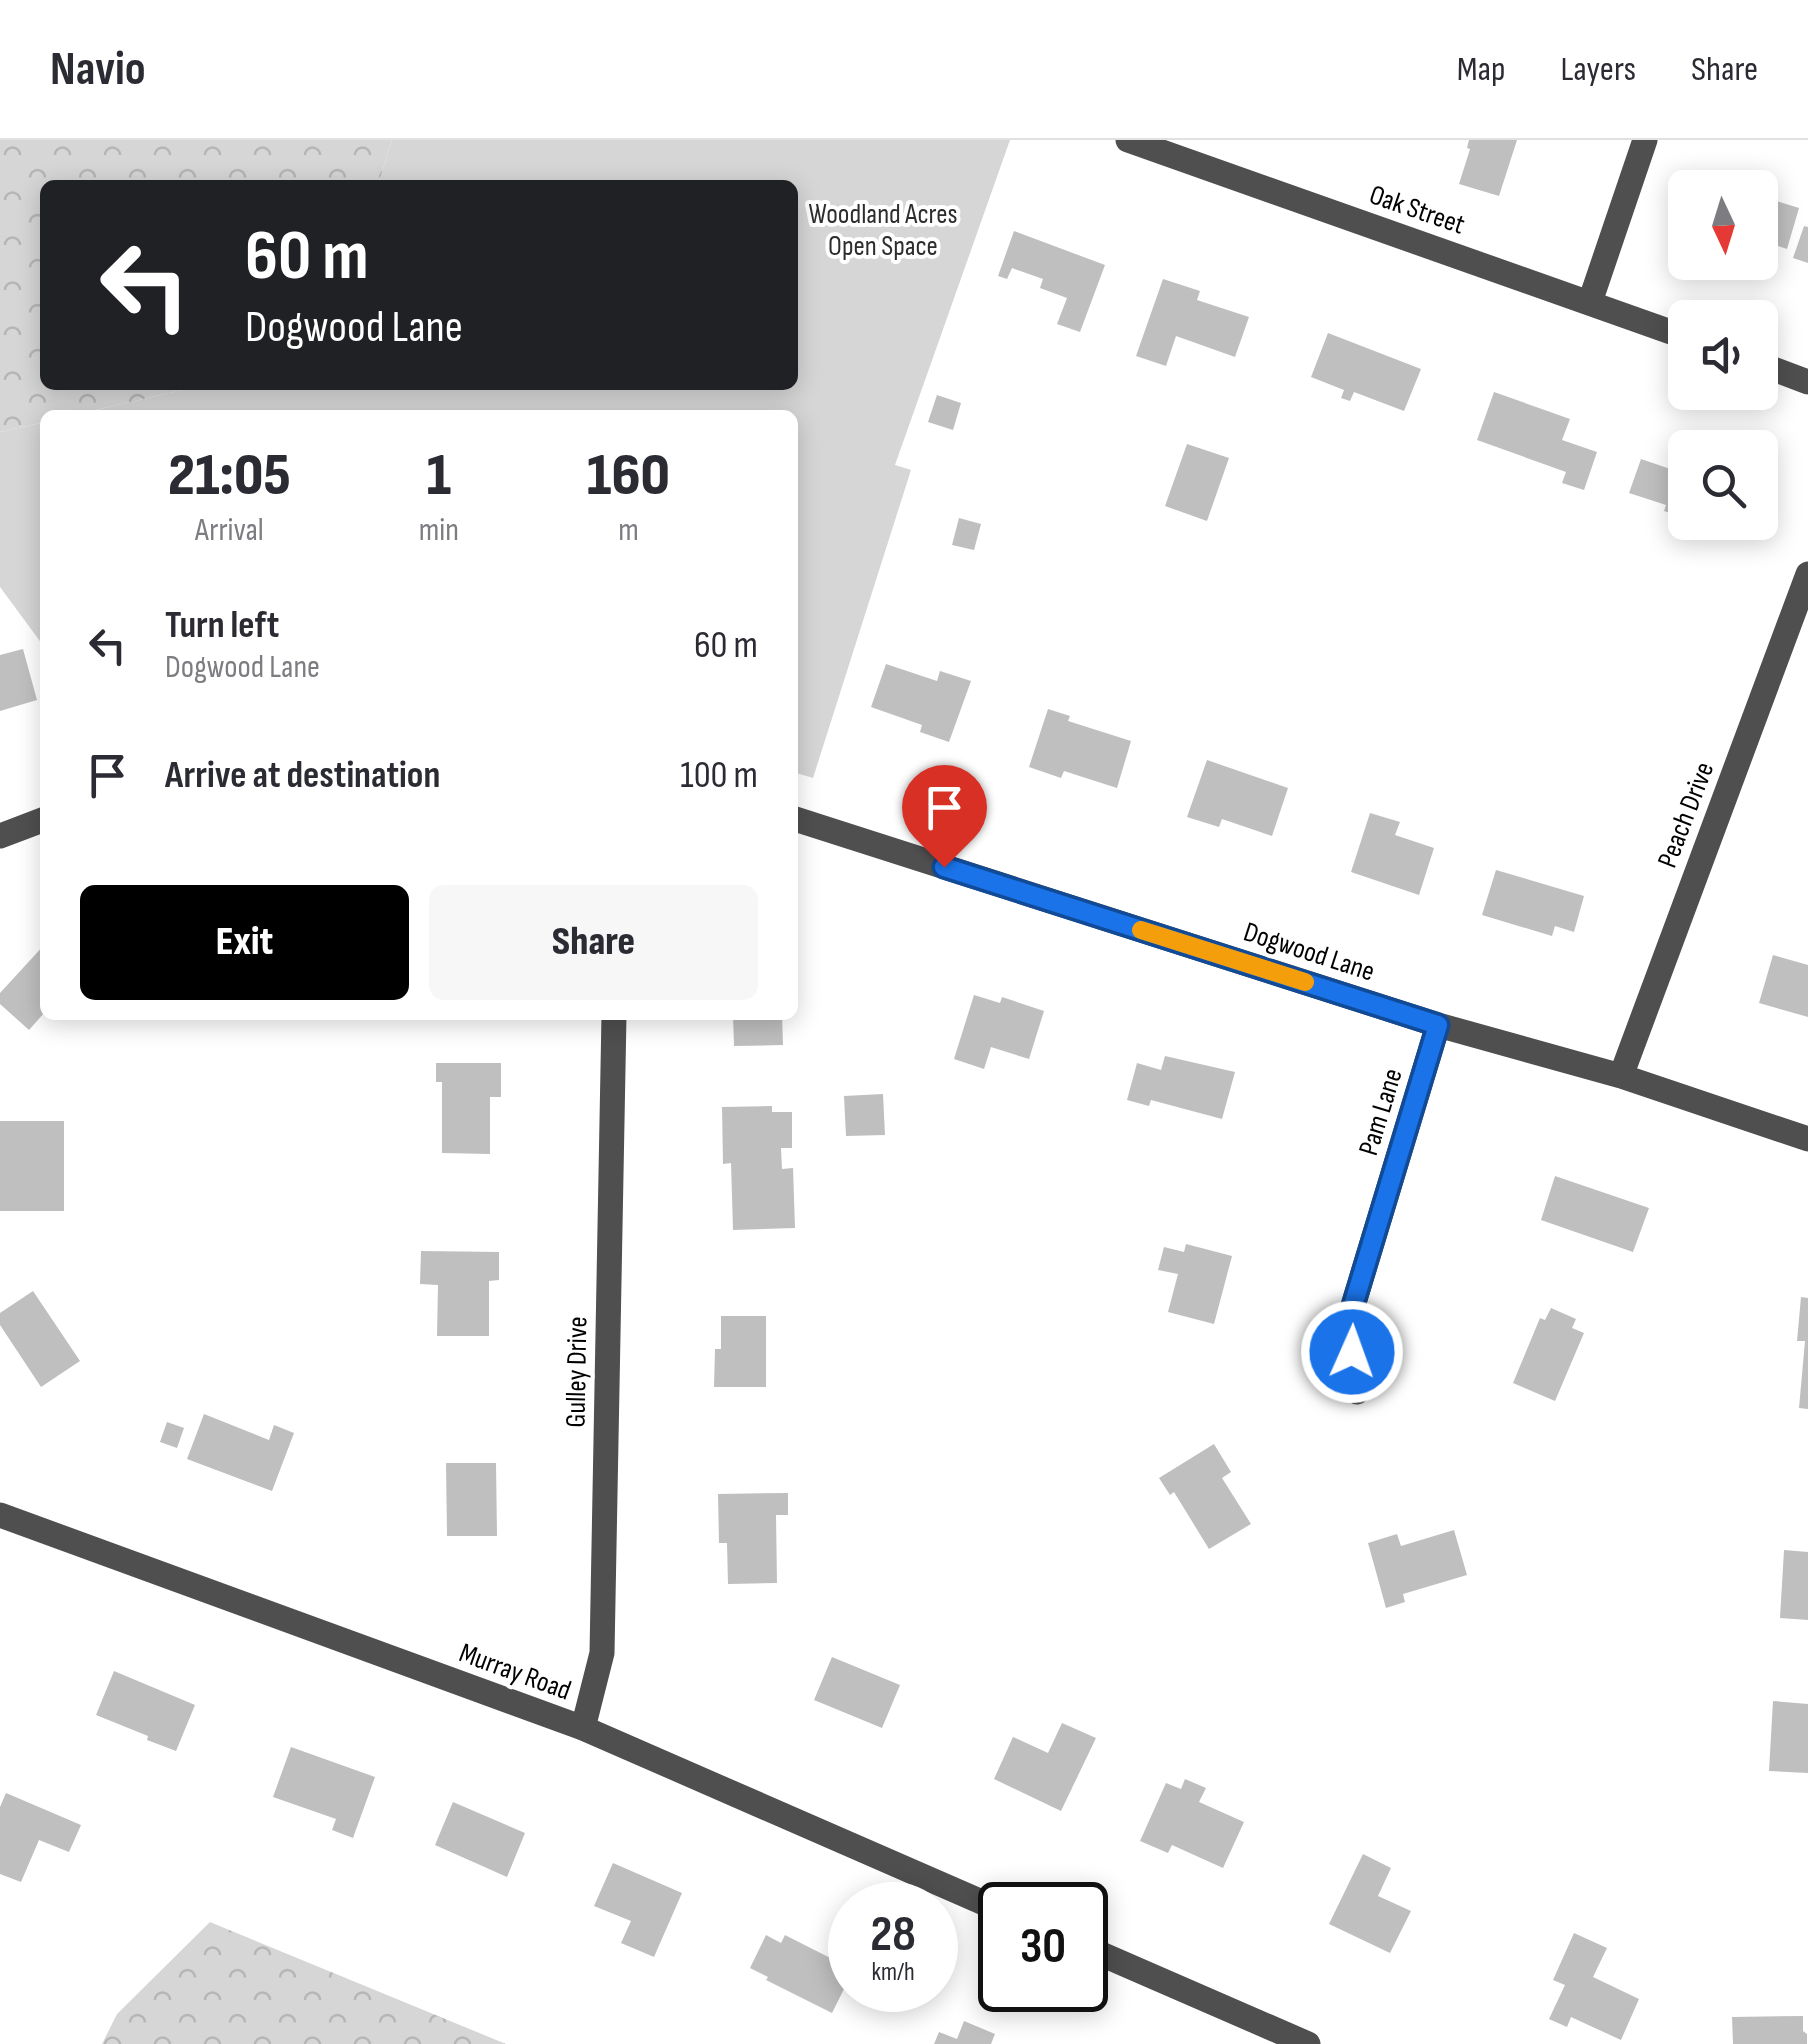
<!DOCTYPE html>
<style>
:root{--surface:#fff;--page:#f7f7f7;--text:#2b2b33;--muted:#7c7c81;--line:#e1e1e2;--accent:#000}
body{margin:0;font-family:"Sofia Sans Condensed",sans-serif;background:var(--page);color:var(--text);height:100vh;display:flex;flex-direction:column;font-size:38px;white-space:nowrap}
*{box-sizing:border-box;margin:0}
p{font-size:32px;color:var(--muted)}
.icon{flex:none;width:55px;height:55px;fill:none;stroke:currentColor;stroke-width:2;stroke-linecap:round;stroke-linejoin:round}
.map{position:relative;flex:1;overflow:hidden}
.drawer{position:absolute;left:40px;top:270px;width:758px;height:610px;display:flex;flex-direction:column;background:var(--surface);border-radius:15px;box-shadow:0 5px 25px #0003}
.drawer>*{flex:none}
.top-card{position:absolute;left:40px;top:40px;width:758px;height:210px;border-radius:15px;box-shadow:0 5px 25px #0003;background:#202124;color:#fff;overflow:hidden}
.needle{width:65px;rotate:176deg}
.controls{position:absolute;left:1668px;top:30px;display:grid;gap:20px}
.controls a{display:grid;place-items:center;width:110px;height:110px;border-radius:15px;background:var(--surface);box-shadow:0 5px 25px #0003;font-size:50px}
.speed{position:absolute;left:828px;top:1742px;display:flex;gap:20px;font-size:50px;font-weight:700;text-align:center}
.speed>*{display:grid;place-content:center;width:130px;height:130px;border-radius:50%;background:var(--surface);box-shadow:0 5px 25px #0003;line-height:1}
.speed small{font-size:25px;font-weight:400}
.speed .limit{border:5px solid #111;border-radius:15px;background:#fff;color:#111}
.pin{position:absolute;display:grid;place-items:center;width:85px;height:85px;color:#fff;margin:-102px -42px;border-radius:50% 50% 50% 0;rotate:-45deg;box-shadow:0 0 10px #0007}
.pin .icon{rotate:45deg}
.me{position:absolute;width:110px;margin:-55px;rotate:2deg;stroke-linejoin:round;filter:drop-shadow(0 0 8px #0008)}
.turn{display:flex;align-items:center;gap:35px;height:210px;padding:0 40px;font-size:45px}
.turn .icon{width:130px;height:130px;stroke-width:2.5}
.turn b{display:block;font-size:70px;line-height:85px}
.eta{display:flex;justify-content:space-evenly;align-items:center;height:170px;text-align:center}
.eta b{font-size:60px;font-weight:800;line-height:70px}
.primary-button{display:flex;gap:20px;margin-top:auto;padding:20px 40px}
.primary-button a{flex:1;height:115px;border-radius:15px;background:var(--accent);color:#fff;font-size:40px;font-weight:800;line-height:115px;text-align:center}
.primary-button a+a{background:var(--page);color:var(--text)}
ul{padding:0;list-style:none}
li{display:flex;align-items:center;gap:30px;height:130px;padding:0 40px}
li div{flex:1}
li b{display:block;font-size:38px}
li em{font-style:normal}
header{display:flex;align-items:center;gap:60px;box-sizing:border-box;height:140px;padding:0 50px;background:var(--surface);border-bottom:2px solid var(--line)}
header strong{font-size:48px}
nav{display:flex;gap:55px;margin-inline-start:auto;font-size:35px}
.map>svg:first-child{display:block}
</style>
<header>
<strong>Navio</strong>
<nav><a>Map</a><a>Layers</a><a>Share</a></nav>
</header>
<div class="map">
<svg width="1808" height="1904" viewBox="0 0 1808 1904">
<defs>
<pattern id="forest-crowns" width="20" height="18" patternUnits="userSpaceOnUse" patternTransform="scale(2.5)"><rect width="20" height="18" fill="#d6d6d6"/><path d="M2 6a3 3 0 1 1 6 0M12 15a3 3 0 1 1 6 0" fill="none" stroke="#b6b6b6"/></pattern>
</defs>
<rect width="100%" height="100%" fill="#fff"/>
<path fill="#d6d6d6" d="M392 0H1010L895 325 911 330 813 638 793 632 792 275H74L204 245H792V45H378Z
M45 282V508L0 447V292Z"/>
<path fill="url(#forest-crowns)" d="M0 0H392L378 45H45V245H204L74 275H45V282L0 292Z
M210 1782 506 1904H102L117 1874Z"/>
<path fill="#bfbfbf" d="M1469 0H1517L1499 56 1459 44 1470 9 1467 8Z
M1760 56 1799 68 1787 109 1760 100Z
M1804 86 1808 87V123L1793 118Z
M1014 91 1105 125 1080 192 1057 184 1067 158 1040 148 1043 139 1012 128 1007 139 998 136Z
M1163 139 1200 151 1197 160 1249 177 1235 217 1176 196 1166 226 1136 216Z
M1328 193 1421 229 1404 271 1354 252 1350 261 1341 258 1344 250 1311 237Z
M1494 252 1570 279 1562 300 1597 312 1584 350 1562 343 1566 332 1477 300Z
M937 255 961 263 953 290 928 282Z
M1187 304 1229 318 1207 381 1165 366Z
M1641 319 1685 334V378L1664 371 1666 365 1629 353Z
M959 378 981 384 974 410 952 405Z
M23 509 37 560 0 571V515Z
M886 524 937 541 940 531 971 541 949 602 920 592 922 585 871 567Z
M1048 569 1070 576 1068 581 1131 601 1117 648 1064 631 1061 638 1029 627Z
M1207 620 1288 648 1272 696 1222 679 1219 687 1187 677Z
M1370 673 1400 682 1395 695 1434 708 1419 755 1351 732Z
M1496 730 1584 756 1574 792 1555 786 1552 796 1482 775Z
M45 804V872L29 890 0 864V853Z
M1773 815 1808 825V877L1759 863Z
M974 855 1000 863 1002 857 1044 871 1029 919 991 907 984 929 954 919Z
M733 875H782L783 905 734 906Z
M1165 916 1235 932 1222 979 1151 960 1149 966 1127 960 1137 923 1161 930Z
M436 923H501V957H490V1014L442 1013V942H436Z
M883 954 885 995 846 996 844 956Z
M772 966V972H792V1008H781L782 1029 793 1028 795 1088 733 1090 731 1023 723 1024 722 967Z
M0 981H64V1071H0Z
M1555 1036 1649 1068 1633 1112 1541 1080Z
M1186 1104 1232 1116 1214 1184 1168 1172 1178 1134 1158 1130 1164 1107 1184 1112Z
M421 1111 499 1112V1140L489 1141V1196H437L438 1145 420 1144Z
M33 1151 80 1221 41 1247 0 1185V1173Z
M1801 1157 1808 1158V1269L1799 1268 1805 1201H1797Z
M1551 1168 1576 1179 1572 1188 1584 1193 1555 1261 1513 1243 1540 1178 1545 1180Z
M721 1176H766V1247H714L715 1209H721Z
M204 1274 269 1300 274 1285 294 1293 272 1351 187 1319Z
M167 1282 184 1288 177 1308 160 1302Z
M1214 1304 1231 1332 1222 1338 1251 1384 1209 1409 1174 1352 1170 1355 1159 1338Z
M446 1323H496L497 1396H447Z
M788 1353V1375H776L777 1443 728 1444 727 1403H719L718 1354Z
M1454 1390 1467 1435 1403 1454 1405 1462 1386 1468 1368 1403 1397 1394 1401 1406Z
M1784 1410 1808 1412V1480L1780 1478Z
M832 1517 900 1545 882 1588 814 1560Z
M114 1531 195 1565 176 1611 147 1600 148 1596 96 1575Z
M1773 1561 1808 1564V1633L1769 1631Z
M1062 1583 1096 1598 1061 1671 994 1639 1013 1597 1048 1613Z
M291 1607 375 1637 353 1698 332 1690 336 1679 273 1657Z
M1185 1639 1206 1648 1199 1662 1244 1682 1223 1728 1172 1705 1168 1713 1140 1701 1166 1643 1181 1649Z
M6 1653 81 1685 69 1712 39 1700 21 1742 0 1734V1667Z
M453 1662 525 1693 507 1737 435 1705Z
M1363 1714 1391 1728 1378 1756 1411 1771 1390 1813 1329 1784Z
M613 1723 682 1753 654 1817 621 1803 631 1781 594 1766Z
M1574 1793 1607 1808 1593 1837 1639 1859 1621 1900 1571 1877 1567 1887 1549 1879 1565 1845 1553 1840Z
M766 1795 781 1803 785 1795 850 1828V1837L832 1873 766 1840 768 1837 750 1828Z
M1803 1876V1891L1807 1894V1904H1733L1732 1877Z
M964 1881 995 1894 991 1904H934L939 1892 957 1899Z"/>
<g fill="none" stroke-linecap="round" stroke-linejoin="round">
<path stroke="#4f4f4f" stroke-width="25" d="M1128 0 1685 197
M1590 162 1645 0
M1760 224 1808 242
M792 678 1438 885 1621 936 1808 999
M0 696 45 679
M1621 936 1808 434
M1357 1252 1349 1179 1438 885
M0 1375 583 1588 1000 1770
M583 1588 602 1513 614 875
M1085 1807 1308 1904"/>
</g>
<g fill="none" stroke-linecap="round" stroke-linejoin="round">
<defs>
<path id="route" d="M944 727 1438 885 1349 1179 1352 1212"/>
</defs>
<use href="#route" stroke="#114b97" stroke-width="25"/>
<use href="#route" stroke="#1a73e8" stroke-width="18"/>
<path stroke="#f59e0b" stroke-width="18" d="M1141 790 1305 842"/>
</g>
<g text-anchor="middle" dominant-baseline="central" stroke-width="8" stroke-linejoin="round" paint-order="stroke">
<g font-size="28" fill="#000" stroke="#fff">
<text transform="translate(1417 70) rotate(19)">Oak Street</text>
<text transform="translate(1686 675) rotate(-69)">Peach Drive</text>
<text transform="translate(1309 812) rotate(18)">Dogwood Lane</text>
<text transform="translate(1381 972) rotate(-73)">Pam Lane</text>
<text transform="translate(577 1232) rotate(-89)">Gulley Drive</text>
<text transform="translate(515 1532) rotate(20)">Murray Road</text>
</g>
<g font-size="28" fill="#2d2d2d" stroke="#fff">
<text x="883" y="74">Woodland Acres<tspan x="883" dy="32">Open Space</tspan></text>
</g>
</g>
</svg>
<div class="controls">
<a><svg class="needle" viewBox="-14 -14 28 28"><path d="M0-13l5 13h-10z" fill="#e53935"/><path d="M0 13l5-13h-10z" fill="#7c7c81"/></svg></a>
<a><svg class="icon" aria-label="sound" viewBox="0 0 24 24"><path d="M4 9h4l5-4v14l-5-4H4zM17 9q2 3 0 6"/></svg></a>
<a><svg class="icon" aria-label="search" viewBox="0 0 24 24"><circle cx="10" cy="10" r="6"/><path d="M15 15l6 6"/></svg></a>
</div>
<div class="speed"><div>28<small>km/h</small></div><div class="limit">30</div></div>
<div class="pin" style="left:944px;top:727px;background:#d93025"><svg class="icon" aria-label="arrive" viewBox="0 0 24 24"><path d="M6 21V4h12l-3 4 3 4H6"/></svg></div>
<svg class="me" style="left:1352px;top:1212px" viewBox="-20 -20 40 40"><circle r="17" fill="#1a73e8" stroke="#fff" stroke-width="3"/><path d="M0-11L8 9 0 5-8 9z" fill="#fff"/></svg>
<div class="top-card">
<div class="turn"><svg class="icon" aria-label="left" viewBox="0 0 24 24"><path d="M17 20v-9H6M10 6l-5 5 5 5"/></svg><div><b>60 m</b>Dogwood Lane</div></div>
</div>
<section class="drawer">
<div class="eta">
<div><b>21:05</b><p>Arrival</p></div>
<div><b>1</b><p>min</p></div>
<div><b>160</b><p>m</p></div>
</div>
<ul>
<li><svg class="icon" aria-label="left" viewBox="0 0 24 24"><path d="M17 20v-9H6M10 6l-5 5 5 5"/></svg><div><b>Turn left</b><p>Dogwood Lane</p></div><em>60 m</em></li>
<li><svg class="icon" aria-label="arrive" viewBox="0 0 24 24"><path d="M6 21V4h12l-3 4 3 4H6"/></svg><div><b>Arrive at destination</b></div><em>100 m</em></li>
</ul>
<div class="primary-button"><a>Exit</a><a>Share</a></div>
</section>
</div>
